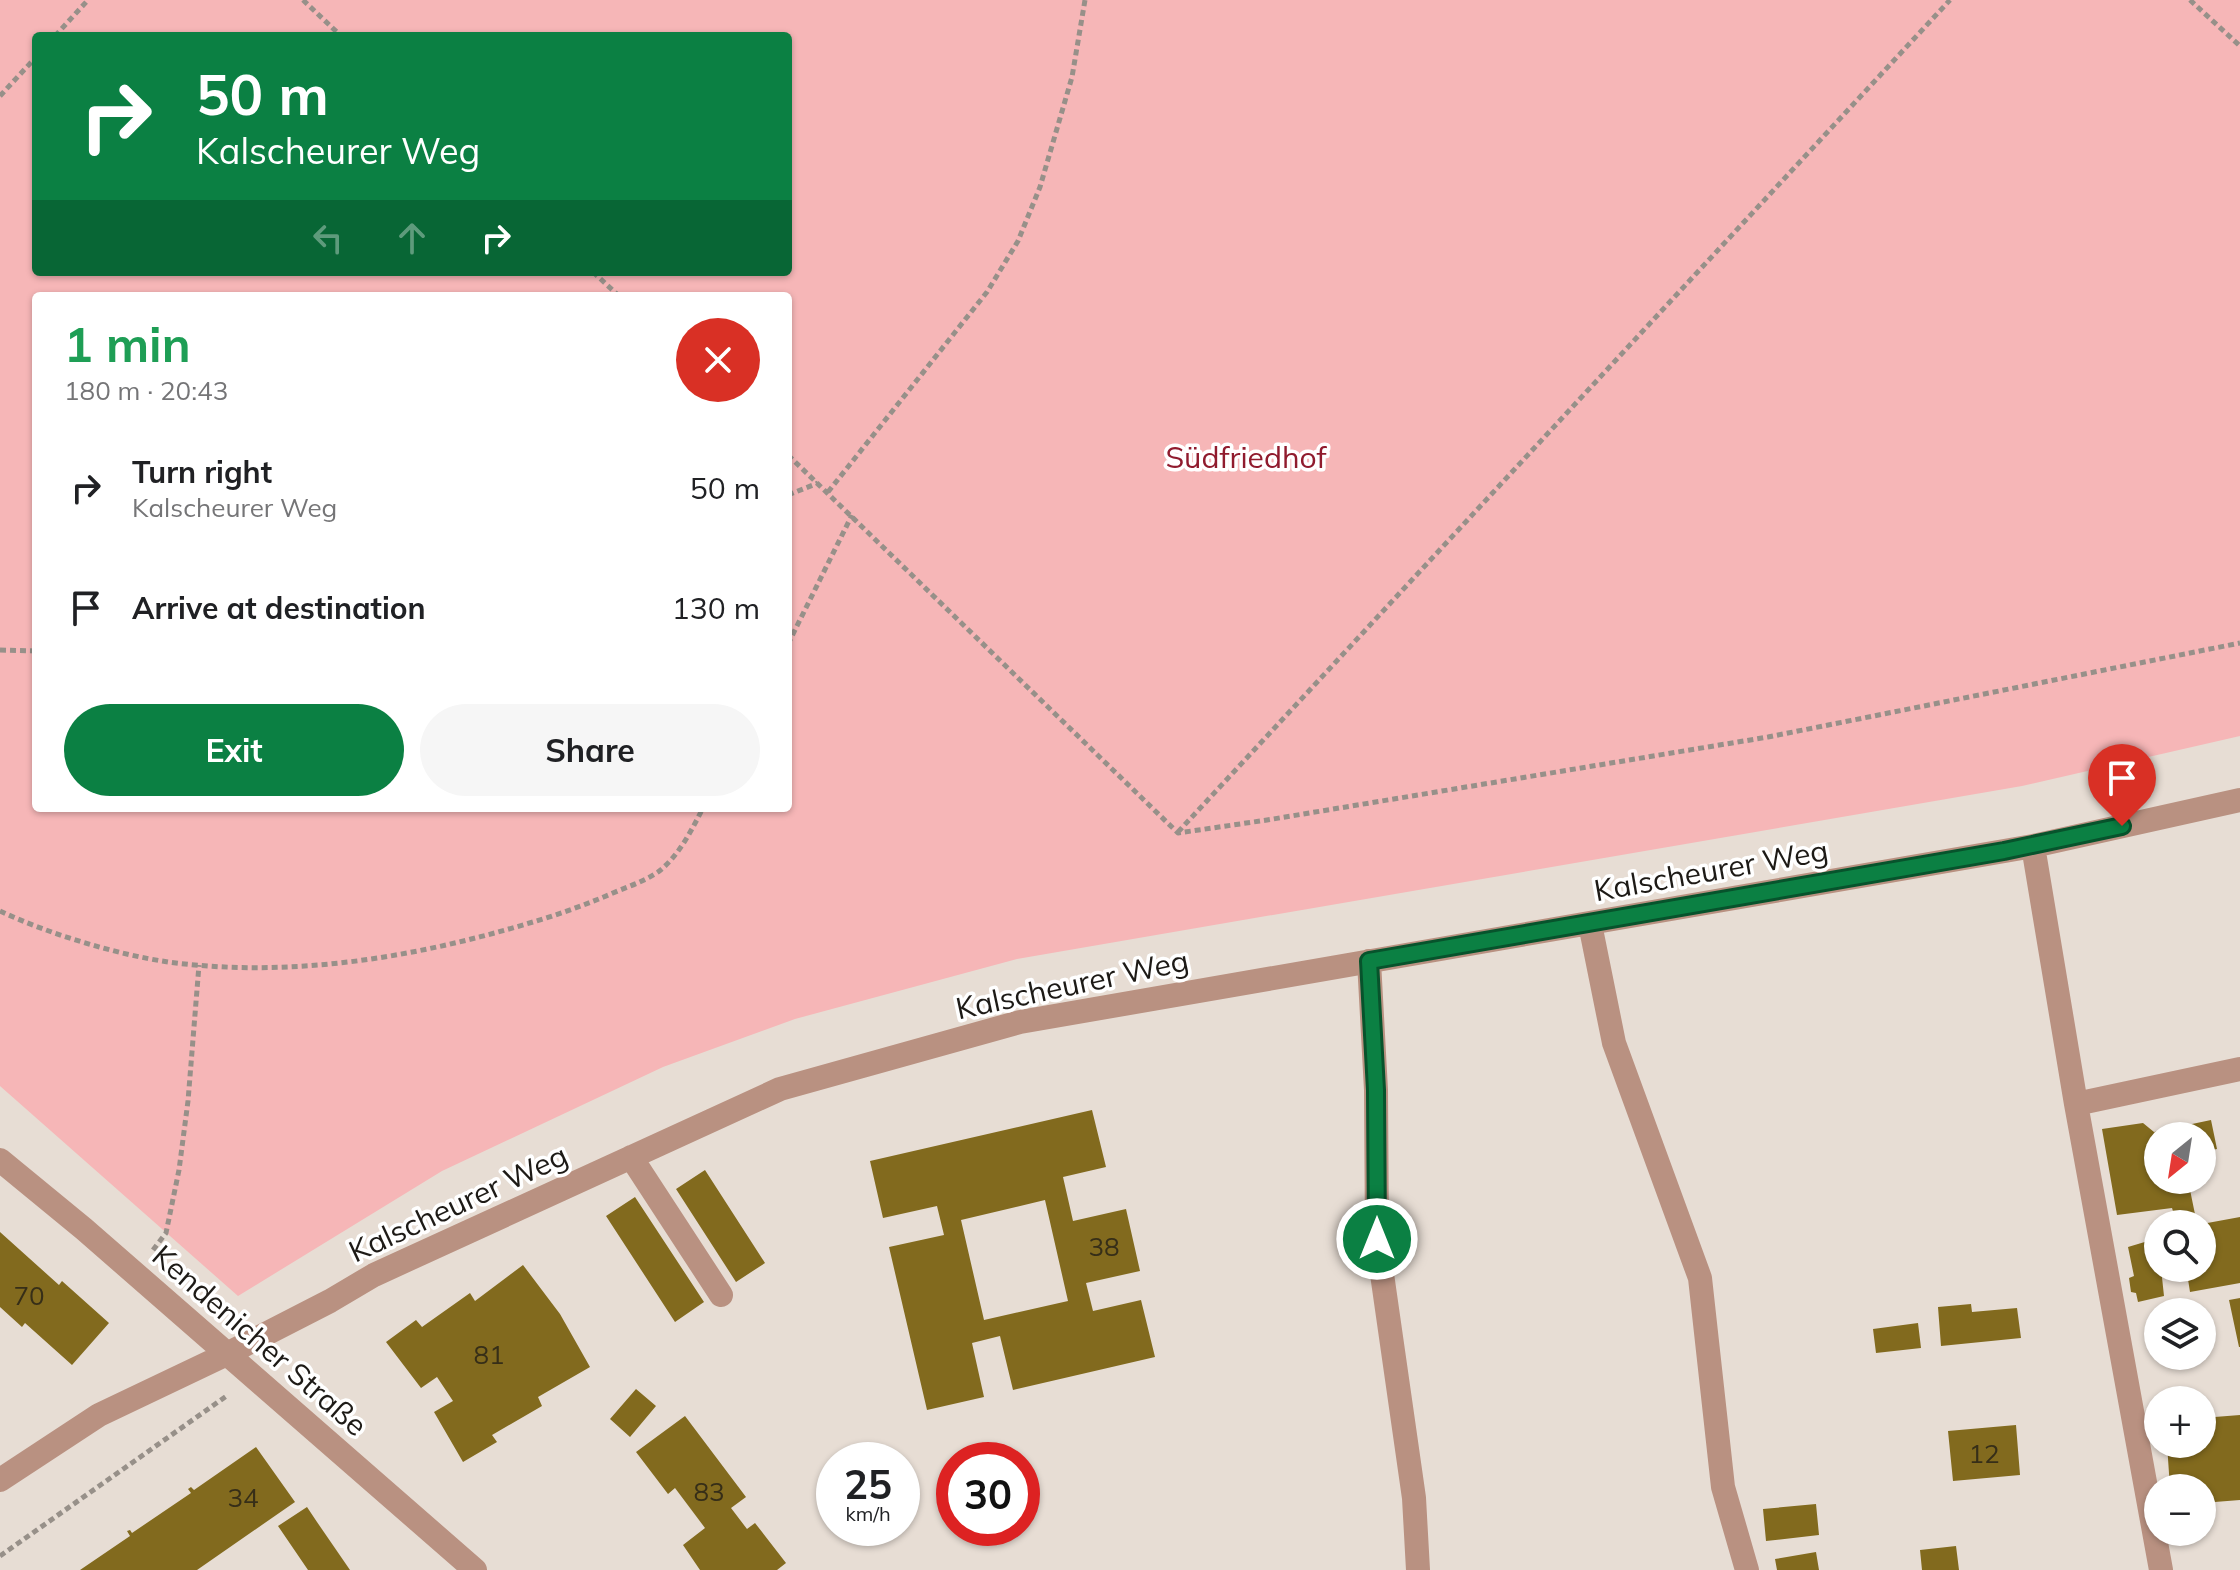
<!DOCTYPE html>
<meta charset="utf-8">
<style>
:root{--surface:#fff;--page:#f6f6f6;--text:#202124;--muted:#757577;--accent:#0b8043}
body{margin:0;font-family:Mulish,sans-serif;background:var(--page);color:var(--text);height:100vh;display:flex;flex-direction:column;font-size:30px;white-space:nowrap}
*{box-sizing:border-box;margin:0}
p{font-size:26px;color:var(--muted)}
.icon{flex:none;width:44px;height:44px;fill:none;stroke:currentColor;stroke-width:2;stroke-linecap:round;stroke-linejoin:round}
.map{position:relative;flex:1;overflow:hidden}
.side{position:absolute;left:32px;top:292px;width:760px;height:520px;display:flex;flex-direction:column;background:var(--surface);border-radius:8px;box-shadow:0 2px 6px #0004}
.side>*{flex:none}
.guide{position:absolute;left:32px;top:32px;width:760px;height:244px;border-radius:8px;box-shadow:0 2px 6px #0004;background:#0b8043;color:#fff;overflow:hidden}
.needle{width:52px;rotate:210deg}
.tools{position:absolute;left:2144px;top:1122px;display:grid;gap:16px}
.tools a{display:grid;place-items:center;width:72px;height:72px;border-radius:50%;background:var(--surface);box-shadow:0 2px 6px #0004;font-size:40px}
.speed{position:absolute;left:816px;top:1442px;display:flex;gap:16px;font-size:40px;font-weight:700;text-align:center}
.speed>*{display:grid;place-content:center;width:104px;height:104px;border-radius:50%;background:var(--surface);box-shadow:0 2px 6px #0004;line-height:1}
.speed small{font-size:20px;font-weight:400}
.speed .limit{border:12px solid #d22;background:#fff;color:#111}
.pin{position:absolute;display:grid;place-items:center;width:68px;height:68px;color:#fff;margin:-82px -34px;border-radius:50% 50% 50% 0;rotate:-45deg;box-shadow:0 0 8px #0007}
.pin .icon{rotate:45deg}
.me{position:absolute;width:88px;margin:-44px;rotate:0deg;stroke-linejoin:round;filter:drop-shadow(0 0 6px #0008)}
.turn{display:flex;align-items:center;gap:28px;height:168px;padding:0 32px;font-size:36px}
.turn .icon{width:104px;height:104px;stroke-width:2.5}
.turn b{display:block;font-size:56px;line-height:68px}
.lanes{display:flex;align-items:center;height:76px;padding:0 32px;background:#0003;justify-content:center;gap:40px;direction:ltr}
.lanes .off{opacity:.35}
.round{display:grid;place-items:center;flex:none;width:84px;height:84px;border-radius:42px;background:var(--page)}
.summary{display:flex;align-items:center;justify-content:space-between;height:136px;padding:0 32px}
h1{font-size:48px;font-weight:700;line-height:60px;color:#1e9e55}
.button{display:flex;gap:16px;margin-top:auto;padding:16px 32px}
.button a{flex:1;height:92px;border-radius:48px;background:var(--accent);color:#fff;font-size:32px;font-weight:700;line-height:92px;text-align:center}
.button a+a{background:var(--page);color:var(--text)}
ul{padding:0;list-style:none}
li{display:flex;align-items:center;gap:24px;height:120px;padding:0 32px}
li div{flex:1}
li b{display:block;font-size:30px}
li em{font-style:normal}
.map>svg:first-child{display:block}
</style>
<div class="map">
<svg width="2240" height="1570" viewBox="0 0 2240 1570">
<rect width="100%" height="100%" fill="#e7ddd4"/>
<path fill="#f6b6b7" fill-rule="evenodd" d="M0 0H2240V736L2022 786 1017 959 795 1019 663 1067 442 1171 238 1296 0 1086ZM36 36H788V272H36ZM36 296H788V808H36Z"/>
<path fill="#826a1e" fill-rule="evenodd" d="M1092 1110 1106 1167 1063 1177 1073 1221 1126 1209 1140 1271 1086 1283 1093 1311 1141 1300 1155 1357 1013 1390 1000 1336 972 1343 984 1397 927 1410 889 1247 944 1235 937 1206 883 1218 870 1161ZM1045 1200 1068 1301 984 1320 961 1220Z
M2211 1120 2217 1149 2202 1152V1136H2158V1180H2188L2197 1224H2177L2172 1208 2117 1215 2102 1129 2143 1123 2154 1132Z
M705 1170 765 1263 736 1282 676 1189Z
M635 1197 704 1302 675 1322 606 1216Z
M2240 1217V1283L2190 1292 2187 1273 2170 1277 2168 1268H2202V1224Z
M0 1232 59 1285 62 1281 109 1323 72 1365 25 1323 22 1327 0 1307Z
M2158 1238V1268H2161L2164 1296 2138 1302 2136 1293 2131 1292 2129 1278 2134 1276 2128 1247Z
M523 1265 560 1314 590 1367 538 1397 542 1406 492 1435 497 1442 463 1462 434 1412 453 1401 437 1377 421 1388 386 1342 416 1320 422 1327 470 1293 475 1301Z
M2240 1298V1347H2239L2229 1300Z
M1971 1304 1972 1312 2017 1308 2021 1338 1941 1346 1938 1307Z
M1918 1323 1921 1348 1876 1353 1873 1329Z
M636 1389 656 1406 630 1437 610 1419Z
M2240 1415V1500L2202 1503V1488H2170L2167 1444H2202V1418Z
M685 1416 746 1497 731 1508 747 1529 755 1523 786 1563 777 1570H700L683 1545 705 1528 675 1488 668 1494 636 1452Z
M2016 1425 2020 1475 1953 1481 1948 1431Z
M256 1447 295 1502 197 1570H80L130 1536 127 1531 130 1530 132 1533 191 1493 188 1489 191 1487 194 1490Z
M1816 1504 1819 1535 1766 1541 1763 1509Z
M307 1507 317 1522 350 1570H308L278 1526Z
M1956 1546 1959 1570H1922L1920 1550Z
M1816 1552 1819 1570H1777L1775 1559Z"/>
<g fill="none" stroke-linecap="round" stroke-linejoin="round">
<path stroke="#979089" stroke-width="5" stroke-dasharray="6 4" stroke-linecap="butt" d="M303 0 341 36
M2190 0 2240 46
M55 36 88 0
M0 96 36 57
M593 272 619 296
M788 455 1178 833 1267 820 1768 737 2240 643
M828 492 987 292 1018 241 1040 187 1072 77 1085 0
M788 495 818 483
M788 644 852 515
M0 650 36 651
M1178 832 1950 0
M0 911C49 934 115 954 168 962 296 979 424 956 546 918 571 910 595 901 620 890 633 885 646 880 658 872 679 856 691 831 703 808
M153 1250 166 1233 179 1170 188 1101 199 965
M0 1556 228 1395"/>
<path stroke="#b99181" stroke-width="24" d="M2033 846 2076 1104 2161 1570
M1590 924 1614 1043 1700 1278 1723 1487 1747 1570
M1369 961 1376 1090 1377 1239 1414 1498 1418 1570
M2076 1104 2240 1069
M631 1157 721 1295
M0 1160 84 1229 475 1570
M0 1480 99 1415 227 1354 330 1301 374 1275 780 1089 1020 1022 2033 846 2240 800"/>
</g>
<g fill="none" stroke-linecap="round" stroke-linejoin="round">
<defs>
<path id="route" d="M1377 1239 1376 1090 1369 961 2004 851 2122 826"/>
</defs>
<use href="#route" stroke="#07532c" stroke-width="20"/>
<use href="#route" stroke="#0b8043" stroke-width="14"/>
</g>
<g text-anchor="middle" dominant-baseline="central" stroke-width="7" stroke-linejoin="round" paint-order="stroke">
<g font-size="26" fill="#362e18">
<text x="1104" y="1246">38</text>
<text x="29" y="1295">70</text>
<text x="489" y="1354">81</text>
<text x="1984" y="1453">12</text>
<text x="709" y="1491">83</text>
<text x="243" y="1497">34</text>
</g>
<g font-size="30" fill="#901b2e" stroke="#fff">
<text x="1246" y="457">Südfriedhof</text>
</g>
<g font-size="30" fill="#1d1a16" stroke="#fff">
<text transform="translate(1711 870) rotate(-10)">Kalscheurer Weg</text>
<text transform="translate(1072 984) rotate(-12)">Kalscheurer Weg</text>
<text transform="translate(458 1203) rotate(-25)">Kalscheurer Weg</text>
<text transform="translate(260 1340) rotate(41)">Kendenicher Straße</text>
</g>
</g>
</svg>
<div class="tools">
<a><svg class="needle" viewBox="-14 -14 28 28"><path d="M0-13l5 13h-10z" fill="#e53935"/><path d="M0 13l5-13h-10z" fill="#757577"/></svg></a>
<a><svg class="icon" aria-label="search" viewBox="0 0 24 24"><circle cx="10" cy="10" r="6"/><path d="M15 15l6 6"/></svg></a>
<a><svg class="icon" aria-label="layers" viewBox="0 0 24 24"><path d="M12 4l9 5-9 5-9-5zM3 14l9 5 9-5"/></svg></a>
<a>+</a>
<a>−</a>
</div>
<div class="speed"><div>25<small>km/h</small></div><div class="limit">30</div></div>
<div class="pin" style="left:2122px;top:826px;background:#d93025"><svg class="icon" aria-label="arrive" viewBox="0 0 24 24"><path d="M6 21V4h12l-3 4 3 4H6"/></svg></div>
<svg class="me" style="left:1377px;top:1239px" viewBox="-20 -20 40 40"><circle r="17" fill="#0b8043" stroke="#fff" stroke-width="3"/><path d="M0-11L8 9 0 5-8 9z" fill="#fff"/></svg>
<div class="guide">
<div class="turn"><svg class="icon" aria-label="right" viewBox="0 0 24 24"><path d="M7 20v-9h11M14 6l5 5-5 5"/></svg><div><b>50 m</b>Kalscheurer Weg</div></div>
<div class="lanes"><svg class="icon off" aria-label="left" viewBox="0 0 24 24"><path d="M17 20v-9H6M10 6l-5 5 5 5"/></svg><svg class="icon off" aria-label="ahead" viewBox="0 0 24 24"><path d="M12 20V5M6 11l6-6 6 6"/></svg><svg class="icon" aria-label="right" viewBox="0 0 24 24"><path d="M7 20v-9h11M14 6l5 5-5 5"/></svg></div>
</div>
<section class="side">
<div class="summary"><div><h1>1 min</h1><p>180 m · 20:43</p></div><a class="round" style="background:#d93025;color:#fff"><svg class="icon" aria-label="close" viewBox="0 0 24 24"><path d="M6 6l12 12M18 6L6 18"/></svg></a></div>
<ul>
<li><svg class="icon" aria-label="right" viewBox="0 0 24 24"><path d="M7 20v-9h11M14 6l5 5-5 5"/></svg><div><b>Turn right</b><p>Kalscheurer Weg</p></div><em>50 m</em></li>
<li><svg class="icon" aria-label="arrive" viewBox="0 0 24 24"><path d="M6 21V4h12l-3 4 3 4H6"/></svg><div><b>Arrive at destination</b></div><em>130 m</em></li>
</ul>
<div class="button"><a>Exit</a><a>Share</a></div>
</section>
</div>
